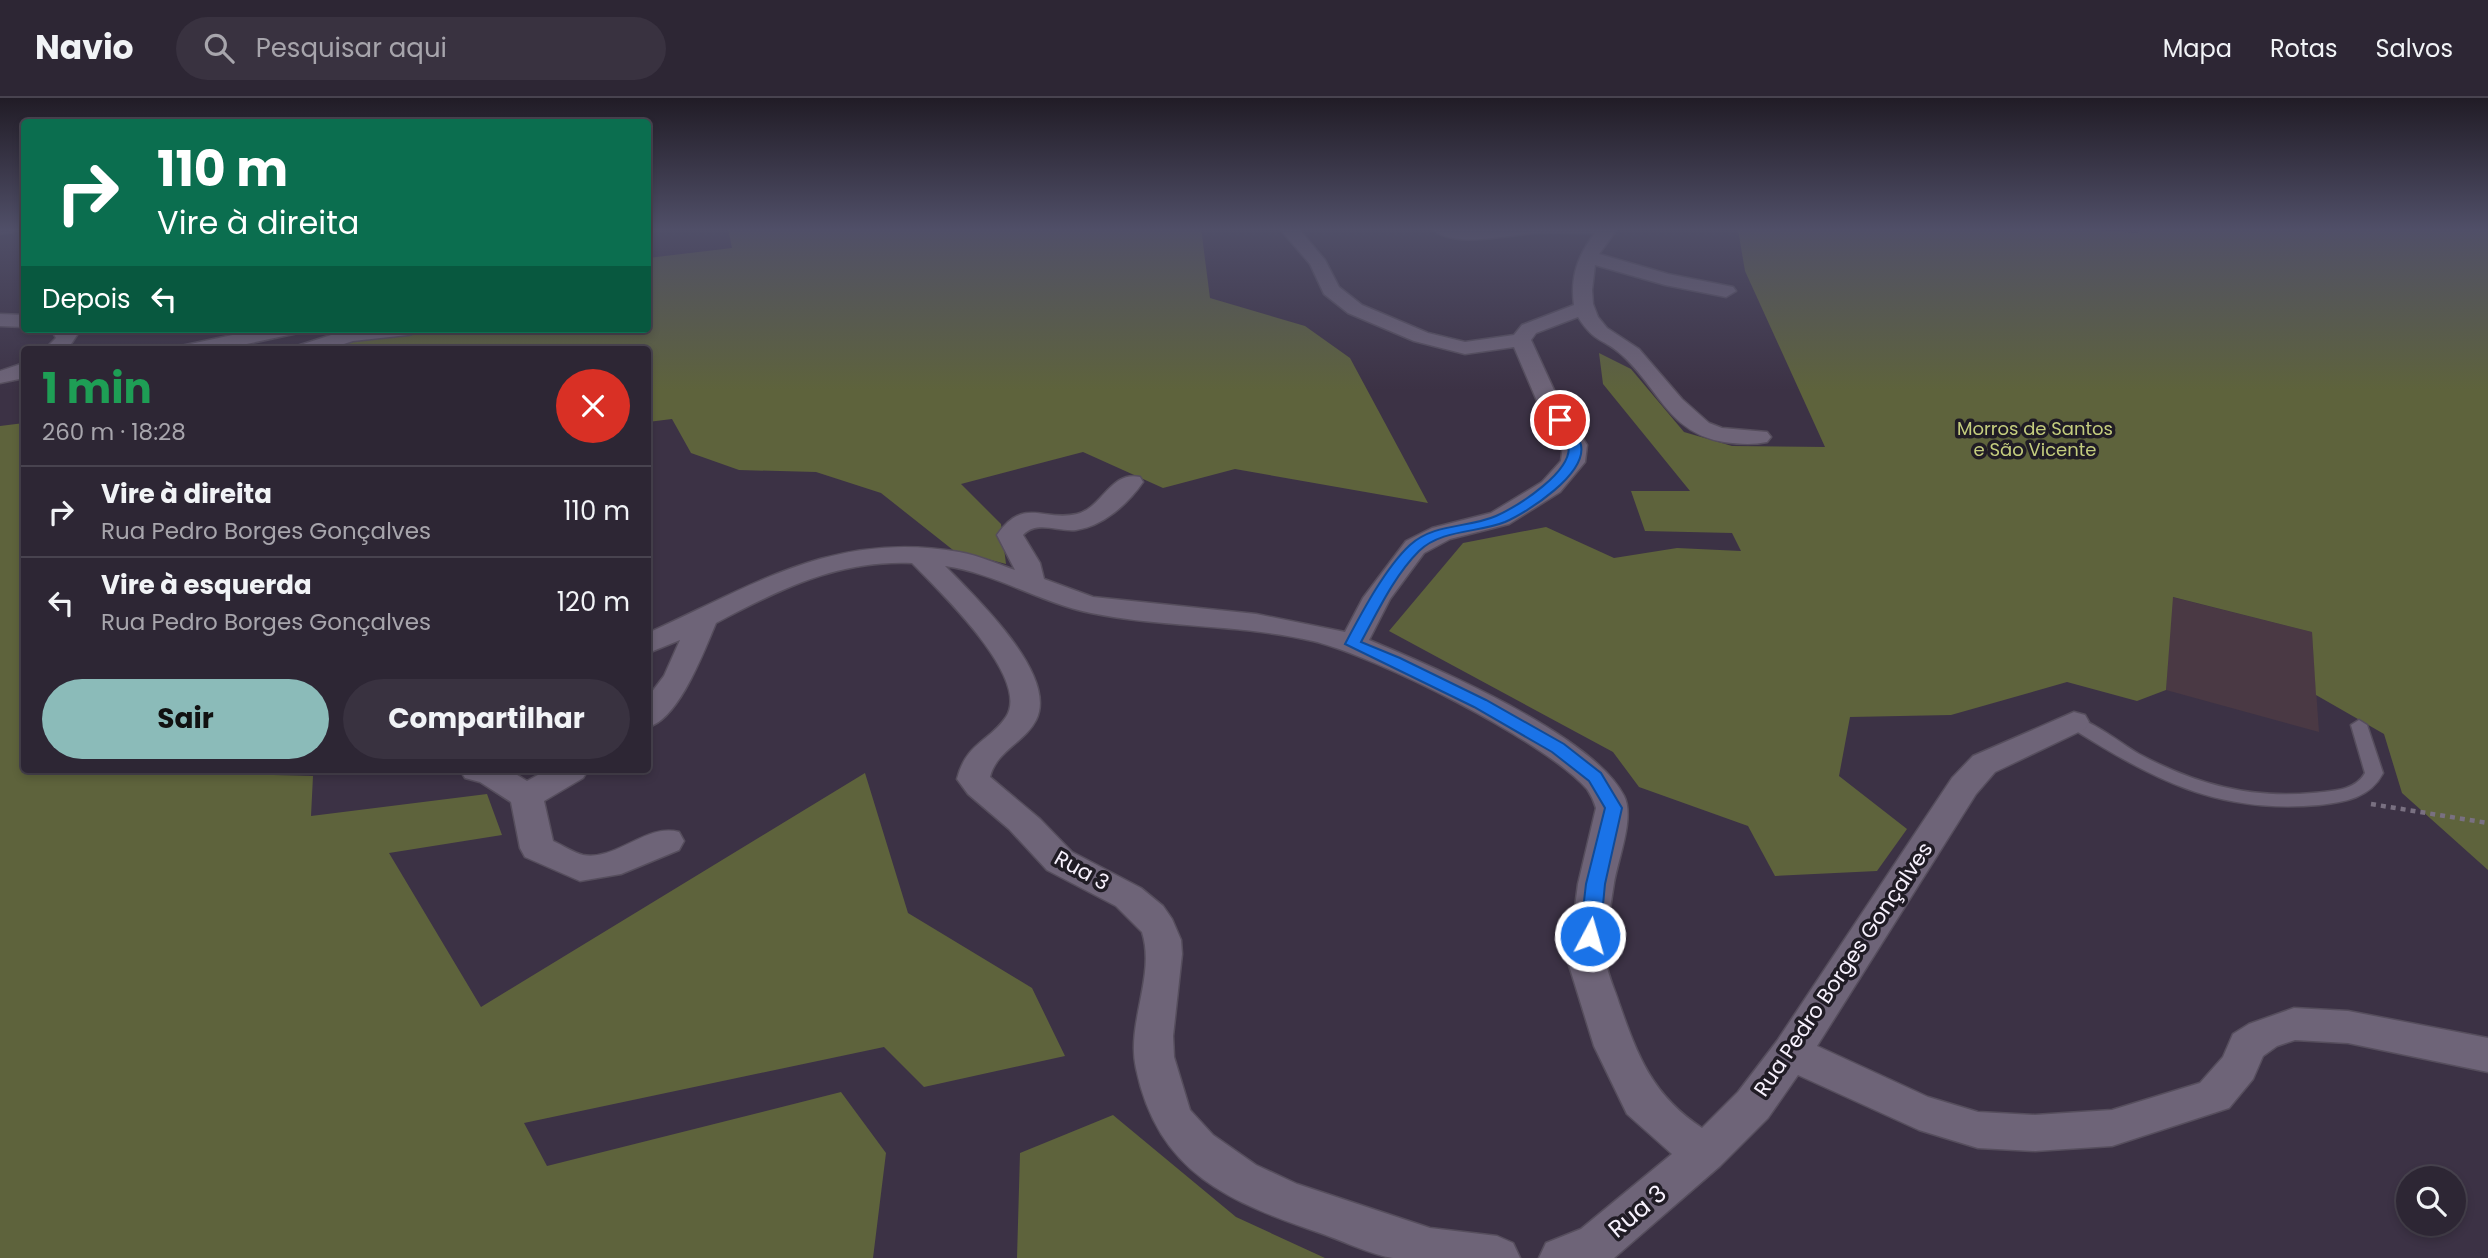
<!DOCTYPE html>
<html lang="pt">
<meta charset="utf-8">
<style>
:root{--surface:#2d2634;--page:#393240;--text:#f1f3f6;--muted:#a7a5ac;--line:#48434f;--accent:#8bbbb9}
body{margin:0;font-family:Poppins,sans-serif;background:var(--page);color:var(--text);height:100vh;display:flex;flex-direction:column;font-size:26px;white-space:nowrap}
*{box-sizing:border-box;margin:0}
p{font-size:23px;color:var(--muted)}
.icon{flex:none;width:38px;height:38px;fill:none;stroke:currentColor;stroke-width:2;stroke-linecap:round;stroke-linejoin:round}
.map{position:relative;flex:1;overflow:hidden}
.drawer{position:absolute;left:21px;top:248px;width:630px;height:427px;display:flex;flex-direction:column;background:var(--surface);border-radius:7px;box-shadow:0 4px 10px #0003,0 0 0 2px var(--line)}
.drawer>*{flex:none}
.guide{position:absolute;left:21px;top:21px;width:630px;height:214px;border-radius:7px;box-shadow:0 4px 10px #0003,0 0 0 2px var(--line);background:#0b6e4f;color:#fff;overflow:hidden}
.tools{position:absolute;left:2396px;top:1068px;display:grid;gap:14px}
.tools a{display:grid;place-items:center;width:70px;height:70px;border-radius:50%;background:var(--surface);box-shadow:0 4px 10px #0003,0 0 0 2px var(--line);font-size:35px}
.pin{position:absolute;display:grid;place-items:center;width:60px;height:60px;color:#fff;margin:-30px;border:4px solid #fff;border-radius:50%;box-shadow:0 2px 7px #0007}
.me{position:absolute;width:77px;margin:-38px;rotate:6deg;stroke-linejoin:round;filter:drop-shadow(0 0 5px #0008)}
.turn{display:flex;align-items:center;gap:24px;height:147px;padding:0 21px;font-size:32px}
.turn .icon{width:91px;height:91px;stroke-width:2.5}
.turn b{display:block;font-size:49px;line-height:60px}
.then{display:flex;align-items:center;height:66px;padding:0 21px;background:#0003;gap:14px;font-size:26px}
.round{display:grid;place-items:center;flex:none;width:74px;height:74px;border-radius:37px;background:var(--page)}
.head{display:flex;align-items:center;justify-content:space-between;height:119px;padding:0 21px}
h1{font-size:42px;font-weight:700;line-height:52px;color:#1e9e55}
.button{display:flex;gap:14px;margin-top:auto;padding:14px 21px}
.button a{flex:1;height:80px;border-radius:42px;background:var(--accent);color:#111;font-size:28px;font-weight:700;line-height:80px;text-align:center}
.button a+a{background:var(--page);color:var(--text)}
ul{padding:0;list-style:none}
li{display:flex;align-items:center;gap:21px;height:91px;padding:0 21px;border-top:2px solid var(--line)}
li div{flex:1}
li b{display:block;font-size:26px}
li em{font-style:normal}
header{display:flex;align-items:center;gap:42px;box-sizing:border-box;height:98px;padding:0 35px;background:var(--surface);border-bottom:2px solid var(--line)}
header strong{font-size:33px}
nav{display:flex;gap:38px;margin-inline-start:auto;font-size:24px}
.search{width:490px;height:63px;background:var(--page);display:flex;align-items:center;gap:18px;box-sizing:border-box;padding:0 24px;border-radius:38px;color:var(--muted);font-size:26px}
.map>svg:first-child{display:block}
</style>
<header>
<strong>Navio</strong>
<div class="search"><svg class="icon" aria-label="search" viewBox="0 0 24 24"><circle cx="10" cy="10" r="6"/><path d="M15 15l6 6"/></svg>Pesquisar aqui</div>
<nav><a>Mapa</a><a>Rotas</a><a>Salvos</a></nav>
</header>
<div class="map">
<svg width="2488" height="1160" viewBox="0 0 2488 1160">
<rect width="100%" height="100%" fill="#3c3245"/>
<path fill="#4a3944" d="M2172 499 2312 534 2319 634 2166 592Z"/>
<path fill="#5e633c" d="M728 130H1201L1210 200 1305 228 1350 260 1428 405 1235 371 1163 390 1083 354 961 386 1001 426 1006 466 953 452 881 395 816 374 739 372 691 355 672 321 648 324V252H334L362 239 427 231H648V160L732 150Z
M1744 130H2063L2137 135 2142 130H2488V772L2402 695 2384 636 2316 597 2312 534 2173 499 2166 592 2137 603 2067 584 1951 617 1850 619 1839 678 1907 731 1877 773 1775 778 1748 728 1639 689 1613 654 1389 533 1463 445 1546 429 1614 460 1677 450 1741 453 1732 435 1645 433 1631 393H1690L1603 286 1599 255 1631 271 1684 334 1732 348 1825 349 1745 173 1738 132Z
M24 325V672H189L192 675 313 678 311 718 487 696 502 737 389 755 481 909 865 675 908 815 1032 890 1065 958 924 989 884 949 524 1025 547 1068 841 994 886 1055 873 1160H0V328Z
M1113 1017 1236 1119 1325 1160H1017L1020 1055Z"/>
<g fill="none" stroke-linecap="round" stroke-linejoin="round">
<defs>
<path id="lane" d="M2074 619C2096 625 2119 644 2139 656 2195 686 2250 701 2313 695 2332 693 2355 693 2365 675L2351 627 2359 622 2367 627 2383 675C2370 700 2345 704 2319 707 2216 716 2153 681 2068 628L2066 624Z"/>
<path id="street" d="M0 130H16L13 134 0 136Z
M1279 130H1298L1325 162 1339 189 1362 207 1428 235 1465 244 1514 237 1522 227 1574 207C1570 179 1578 157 1595 135 1574 135 1554 134 1534 135 1509 137 1450 151 1432 130H1618L1599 156 1668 176 1733 189 1736 193 1726 199 1665 187 1595 167 1592 192 1593 206 1598 219 1607 230 1639 251 1682 301 1709 325 1722 330 1767 334 1771 339 1767 344C1753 347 1738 346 1724 344 1669 335 1659 291 1623 258 1604 240 1595 246 1578 219L1536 235 1531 242 1559 303 1587 347 1585 364 1560 394 1509 426 1450 441 1424 455 1390 501 1369 542C1434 569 1593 637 1624 698 1635 719 1618 761 1614 785 1611 804 1604 847 1606 864 1608 878 1615 892 1619 905 1638 959 1652 997 1702 1030L1738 994 1777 943 1952 680 1973 658 2074 614 2085 617 2089 624 2085 631 1995 674 1976 696 1817 948 1928 999 1978 1014 2035 1017 2112 1012 2200 985 2223 959 2233 936 2249 926 2294 910 2348 913 2488 940V974L2348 945 2295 942 2277 948 2263 958 2253 981 2229 1010 2112 1048 2035 1053 1978 1050 1919 1032 1798 977 1768 1020 1720 1068 1614 1160H1539L1546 1145 1581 1131 1672 1056 1627 1016 1594 948 1568 864 1578 786 1596 710C1594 703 1591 697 1587 691 1545 643 1376 558 1313 543 1240 526 1164 530 1091 515 1041 505 995 475 945 468 974 498 1059 577 1036 622 1025 644 996 653 990 679L1040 721 1072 754 1141 790 1163 808 1172 821 1181 842 1182 856 1173 938 1174 959 1190 1012 1213 1037 1256 1067 1297 1086 1430 1130 1497 1138 1513 1145 1520 1160C1492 1160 1463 1160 1435 1160 1421 1160 1406 1160 1393 1160 1372 1157 1343 1143 1323 1136 1230 1104 1158 1076 1136 970 1126 925 1156 878 1142 834L1116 808 1047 772 1009 731 968 696 957 681C966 645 989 644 1006 619 1032 580 937 491 912 465 838 462 780 491 716 525 704 553 679 621 648 629V599L664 578 680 542 648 555V535C754 487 836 432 959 454 978 457 997 466 1015 472L997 437C1024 398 1043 424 1077 416 1102 410 1111 372 1140 379L1143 384C1128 406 1103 428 1076 432 1058 434 1037 422 1023 437L1040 465 1044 481 1093 499 1256 516 1345 534 1363 500 1406 443 1432 430 1491 415 1542 384 1561 363 1563 347 1537 303 1514 249 1465 256 1414 243 1348 215 1324 196 1310 166Z
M0 216 24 217V229L0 228Z
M51 231H72L77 237 67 252H44L56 240Z
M261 231H301L298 235 218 252H178L181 248Z
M350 231H418L415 235 408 237 353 243 325 252H294L297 248Z
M24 265V280L0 285V273Z
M460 672H509L527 683 547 672H588L583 680 544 703 553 743C562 747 574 755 583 757 617 763 646 725 679 734L684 743 679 752 621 776 580 783 525 759 520 750 511 704 480 684 465 680Z"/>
</defs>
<use href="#lane" stroke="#564e5d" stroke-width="3"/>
<use href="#street" stroke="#564e5d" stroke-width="3"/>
<path stroke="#797081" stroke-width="4.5" stroke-dasharray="5 5" stroke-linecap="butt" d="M2371 706 2488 725"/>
<use href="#lane" fill="#6e6478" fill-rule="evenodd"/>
<use href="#street" fill="#6e6478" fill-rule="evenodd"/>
</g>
<linearGradient id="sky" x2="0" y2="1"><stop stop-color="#211c26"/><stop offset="0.45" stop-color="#504f68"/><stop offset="1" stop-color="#504f68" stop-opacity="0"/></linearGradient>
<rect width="2488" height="292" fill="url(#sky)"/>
<path fill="#1a73e8" stroke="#114b97" stroke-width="2" d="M1560 318 1565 319C1570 327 1579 338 1581 347 1587 376 1528 414 1505 424 1478 435 1442 431 1419 453 1394 478 1378 513 1361 544L1400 560 1486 602 1564 646 1601 675 1622 710 1605 786 1600 838 1597 844 1590 846 1583 844 1580 838 1586 786 1605 710 1589 683 1552 654 1474 609 1345 546C1361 516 1385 470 1410 447 1434 425 1469 430 1496 418 1518 408 1576 372 1568 345 1565 337 1559 329 1554 322Z"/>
<g text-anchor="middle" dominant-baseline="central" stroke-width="7" stroke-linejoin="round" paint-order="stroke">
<g font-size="18" fill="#c4cd7e" stroke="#201c25">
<text x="2035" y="330">Morros de Santos<tspan x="2035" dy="21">e São Vicente</tspan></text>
</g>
<g font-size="21" fill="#f7f1fd" stroke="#201c25">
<text transform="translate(1082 772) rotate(29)">Rua 3</text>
<text transform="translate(1843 871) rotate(-56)">Rua Pedro Borges Gonçalves</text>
</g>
<g font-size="24" fill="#f7f1fd" stroke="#201c25">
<text transform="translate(1637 1113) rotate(-40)">Rua 3</text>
</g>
</g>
</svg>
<div class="tools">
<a><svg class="icon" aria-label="search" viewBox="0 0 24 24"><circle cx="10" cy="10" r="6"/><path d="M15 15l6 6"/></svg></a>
</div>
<div class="pin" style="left:1560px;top:322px;background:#d93025"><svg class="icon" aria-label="arrive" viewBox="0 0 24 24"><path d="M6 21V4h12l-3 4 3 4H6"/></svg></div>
<svg class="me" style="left:1590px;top:838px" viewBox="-20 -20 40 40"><circle r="17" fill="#1a73e8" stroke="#fff" stroke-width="3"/><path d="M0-11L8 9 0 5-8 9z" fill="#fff"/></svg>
<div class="guide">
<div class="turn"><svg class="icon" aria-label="right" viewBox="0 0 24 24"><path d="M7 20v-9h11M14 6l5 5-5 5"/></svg><div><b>110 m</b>Vire à direita</div></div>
<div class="then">Depois<svg class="icon" aria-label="left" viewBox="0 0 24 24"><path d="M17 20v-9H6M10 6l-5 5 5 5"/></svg></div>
</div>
<section class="drawer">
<div class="head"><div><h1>1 min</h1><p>260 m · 18:28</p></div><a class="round" style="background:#d93025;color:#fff"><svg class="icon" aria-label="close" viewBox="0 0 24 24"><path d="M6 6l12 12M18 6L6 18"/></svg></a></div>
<ul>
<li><svg class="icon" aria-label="right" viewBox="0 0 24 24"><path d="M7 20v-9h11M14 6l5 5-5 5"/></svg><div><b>Vire à direita</b><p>Rua Pedro Borges Gonçalves</p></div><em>110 m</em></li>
<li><svg class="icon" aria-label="left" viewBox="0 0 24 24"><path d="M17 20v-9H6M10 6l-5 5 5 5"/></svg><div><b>Vire à esquerda</b><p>Rua Pedro Borges Gonçalves</p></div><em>120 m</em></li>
</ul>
<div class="button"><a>Sair</a><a>Compartilhar</a></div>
</section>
</div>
